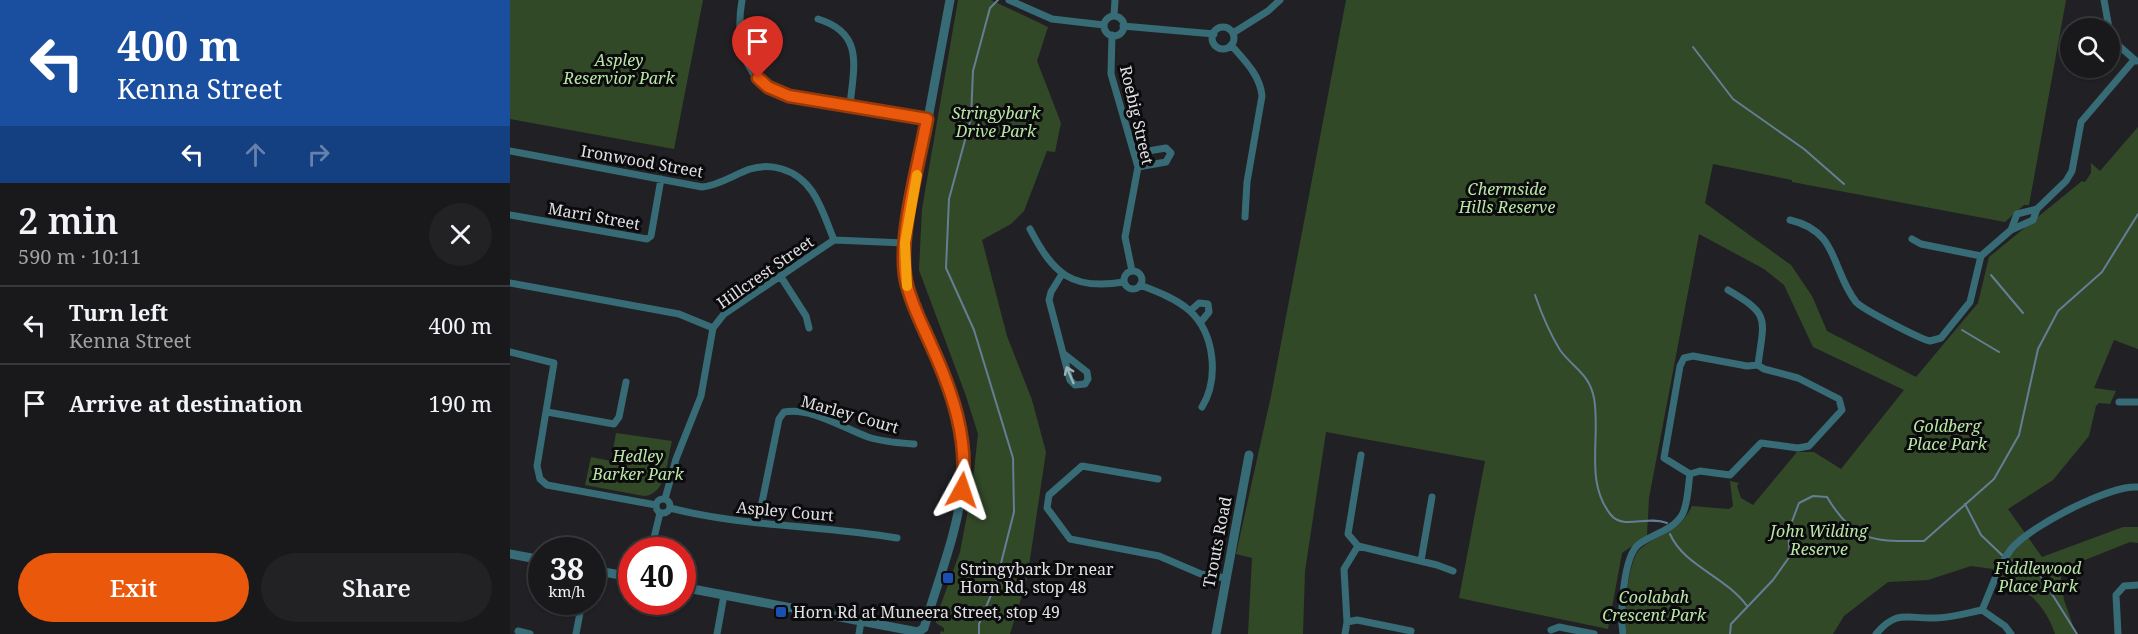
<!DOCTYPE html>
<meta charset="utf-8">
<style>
:root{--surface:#19191c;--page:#222225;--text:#f1f3f6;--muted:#9fa0a3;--line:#37383b;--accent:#ea580c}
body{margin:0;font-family:"Noto Serif",serif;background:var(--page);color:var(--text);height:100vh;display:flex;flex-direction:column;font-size:22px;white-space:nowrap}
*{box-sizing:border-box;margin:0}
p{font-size:20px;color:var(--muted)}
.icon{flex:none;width:33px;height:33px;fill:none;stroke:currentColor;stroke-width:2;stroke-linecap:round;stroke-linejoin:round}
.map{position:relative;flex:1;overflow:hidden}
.panel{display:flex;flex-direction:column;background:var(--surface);width:510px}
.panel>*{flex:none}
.banner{background:#1a4fa0;color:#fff;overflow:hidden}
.fabs{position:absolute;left:1550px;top:18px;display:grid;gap:12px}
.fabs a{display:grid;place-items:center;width:60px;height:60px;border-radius:50%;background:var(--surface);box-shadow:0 2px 4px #0004,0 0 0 2px var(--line);font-size:30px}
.speed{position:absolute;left:18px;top:537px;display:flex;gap:12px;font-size:30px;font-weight:700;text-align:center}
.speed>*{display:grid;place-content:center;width:78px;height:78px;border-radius:50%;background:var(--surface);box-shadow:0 2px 4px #0004,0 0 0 2px var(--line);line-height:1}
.speed small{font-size:15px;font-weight:400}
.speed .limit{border:9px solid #d22;background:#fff;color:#111}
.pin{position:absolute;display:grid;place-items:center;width:51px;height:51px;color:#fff;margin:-62px -26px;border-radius:50% 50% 50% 0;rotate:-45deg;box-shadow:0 0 6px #0007}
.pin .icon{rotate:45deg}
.me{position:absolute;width:66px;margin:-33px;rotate:5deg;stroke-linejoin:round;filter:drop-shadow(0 0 4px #0008)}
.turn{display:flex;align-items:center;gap:21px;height:126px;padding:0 18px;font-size:27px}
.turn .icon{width:78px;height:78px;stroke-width:2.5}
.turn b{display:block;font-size:42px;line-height:51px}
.lanes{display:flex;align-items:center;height:57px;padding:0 18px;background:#0003;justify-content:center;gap:30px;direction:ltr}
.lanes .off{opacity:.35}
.round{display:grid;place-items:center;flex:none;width:63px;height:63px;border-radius:32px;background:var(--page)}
.head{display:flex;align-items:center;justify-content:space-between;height:102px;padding:0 18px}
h1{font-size:36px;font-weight:600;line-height:45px}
.primary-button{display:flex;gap:12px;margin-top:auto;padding:12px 18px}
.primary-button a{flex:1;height:69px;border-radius:36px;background:var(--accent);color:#fff;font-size:24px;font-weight:600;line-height:69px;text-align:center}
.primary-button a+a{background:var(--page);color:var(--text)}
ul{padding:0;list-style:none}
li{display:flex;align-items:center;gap:18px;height:78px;padding:0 18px;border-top:2px solid var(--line)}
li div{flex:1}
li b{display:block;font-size:22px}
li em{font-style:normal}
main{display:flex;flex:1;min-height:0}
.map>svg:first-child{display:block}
</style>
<main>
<section class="panel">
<div class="banner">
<div class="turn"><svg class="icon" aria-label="left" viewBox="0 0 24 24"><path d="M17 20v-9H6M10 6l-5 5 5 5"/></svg><div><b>400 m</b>Kenna Street</div></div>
<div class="lanes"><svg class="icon" aria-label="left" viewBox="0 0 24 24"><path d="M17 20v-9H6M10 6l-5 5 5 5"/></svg><svg class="icon off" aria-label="ahead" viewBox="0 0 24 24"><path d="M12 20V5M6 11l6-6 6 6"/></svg><svg class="icon off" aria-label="right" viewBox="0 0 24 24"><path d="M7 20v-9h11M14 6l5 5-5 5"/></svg></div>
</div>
<div class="head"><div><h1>2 min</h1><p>590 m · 10:11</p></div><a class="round"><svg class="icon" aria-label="close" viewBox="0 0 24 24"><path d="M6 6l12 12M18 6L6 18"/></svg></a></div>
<ul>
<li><svg class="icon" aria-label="left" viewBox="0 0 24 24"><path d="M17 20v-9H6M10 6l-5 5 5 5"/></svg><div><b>Turn left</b><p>Kenna Street</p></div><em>400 m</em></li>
<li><svg class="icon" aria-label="arrive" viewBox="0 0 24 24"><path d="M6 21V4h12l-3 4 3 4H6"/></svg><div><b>Arrive at destination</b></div><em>190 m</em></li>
</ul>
<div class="primary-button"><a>Exit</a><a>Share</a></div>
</section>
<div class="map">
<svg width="1628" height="634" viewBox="0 0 1628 634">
<rect width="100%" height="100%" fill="#212125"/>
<path fill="#324928" d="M0 0H193L164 149 0 119Z
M448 0H481L538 27 527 61 551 123 545 152 537 151 514 211 501 224 472 240 497 336 522 400 536 452 517 579 500 634H430L431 631 434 632V628L426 623V618L450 552 462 489 468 434 456 396 409 270 412 209Z
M836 0H1556L1519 205H1514L1495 222 1282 182V180L1203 164 1195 203 1281 265 1302 296 1317 331 1406 377 1468 303 1479 257 1572 181 1575 182 1581 173V163L1590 171 1628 127V349L1604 340 1584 388 1606 391 1600 404 1589 403 1586 406 1579 436 1543 480 1498 509 1532 557 1613 527H1628V543L1620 542 1550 570 1554 600 1566 634H1545C1541 621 1532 606 1522 597 1508 585 1495 585 1483 569L1461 566 1418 580 1378 582 1334 616 1323 634H1117C1112 619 1118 560 1130 549 1150 533 1169 533 1182 506L1219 509 1223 506 1220 481 1229 483 1227 486 1231 498 1243 505 1287 452H1304L1331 469 1394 390 1303 347 1274 285 1254 269 1189 234 1139 498 1137 536 1112 553 1098 629 949 598 975 461 816 432 795 571 793 634H738L742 558 726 554 761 396Z
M106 433 162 441C157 458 157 495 134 496L75 485 81 457 101 461Z"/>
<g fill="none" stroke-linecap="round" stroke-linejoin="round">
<path stroke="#647e95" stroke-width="2" d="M1183 47 1223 99 1294 149 1334 184
M1481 275 1513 313
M1025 295C1032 315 1039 332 1050 350 1063 368 1079 373 1084 398 1091 437 1074 482 1101 515 1113 530 1137 515 1157 523
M1452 330 1489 352
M1455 504 1471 535 1493 556
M1160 534C1174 566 1215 576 1237 606
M1498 559 1530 575 1567 634
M469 634V624L486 583 504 512 503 458 464 330 436 268 439 199 461 118 463 71 480 8 488 0
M1220 634 1221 624 1263 580 1280 556 1278 532 1289 503 1303 496 1317 497C1345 544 1365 541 1414 541L1484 479 1509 435 1528 349 1548 311 1592 272 1628 214"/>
<path stroke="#376b76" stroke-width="7" d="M232 0C226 35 231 80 271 94 293 101 317 101 340 105 366 109 392 114 417 119
M499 0 542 19 594 25
M1594 0 1599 28
M604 16 605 0
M594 26a10 10 0 1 1 20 0a10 10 0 1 1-20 0Z
M308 19C354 33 344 66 340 105
M613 26 704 34
M702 38a11 11 0 1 1 22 0a11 11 0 1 1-22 0Z
M1599 29 1608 45 1626 61
M723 33 758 11 770 0
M602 35 601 74 628 167 615 237 622 271
M721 45C735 61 750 75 752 96L737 182 735 217
M0 151 192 187C210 185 223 175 240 169 250 166 262 166 272 169 305 179 312 211 324 240
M626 153 656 148 661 153 656 162 628 167
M0 215 137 239 141 236 151 179
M1280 220C1329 231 1321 270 1346 302 1352 309 1410 339 1420 341L1431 338 1460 302 1471 256 1501 230 1523 220 1527 209
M520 229C543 273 561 291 614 282
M1501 230 1507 214 1527 209 1556 181 1562 171 1571 122 1624 60
M1402 239 1411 244 1471 256
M614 280a9 9 0 1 1 18 0a9 9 0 1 1-18 0Z
M552 274 541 292 539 300 560 380 565 385 575 384 578 379 577 372 554 354
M271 277 296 316 299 328
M0 283 169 314 203 328
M630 285C646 291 667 299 680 311 705 334 709 379 692 407
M1218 290C1261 315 1254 318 1248 365
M680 311 689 303 698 304 699 312 690 323
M0 352 44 363 27 466 30 479 37 485 146 505
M1183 356 1237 366 1248 365 1254 369 1288 378 1329 399 1332 410 1299 446 1288 448 1251 443 1220 475 1190 471 1180 474 1154 458 1170 366 1174 358Z
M1609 402H1628
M37 412 104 424 109 417 116 382
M648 479 572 466 539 495 537 508 560 539 649 556 691 574 716 578
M146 506a7 7 0 1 1 14 0a7 7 0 1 1-14 0Z
M155 499 166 459 191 396 203 328 214 314 324 240 395 243
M160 508C234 527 312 525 387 538
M248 522 269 419 274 412C301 407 333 428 358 437 373 442 389 443 404 444
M848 546 927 565 943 571
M141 550 150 513
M911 561 922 497
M1472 610C1481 590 1488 566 1502 548 1521 526 1599 485 1628 487
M1472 610 1495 626 1501 634
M837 622 847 620 901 631
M1041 630 1049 627 1084 634
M8 631 20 634
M66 634 72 602
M207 634 214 595
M349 634 351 621
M835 634 837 622 834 569 848 546 838 534 851 455
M1113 634C1110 615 1113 556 1129 544 1142 534 1162 531 1172 515 1178 505 1178 486 1180 474
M1366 634C1387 609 1397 619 1425 618 1441 618 1457 613 1472 610
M1608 634 1606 595 1614 586 1628 585"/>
<path stroke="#376b76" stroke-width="9" d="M0 554 32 560
M82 570 122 577
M172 587 408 632 414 628C442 534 474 476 435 376 416 329 392 296 395 243L440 0
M706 634 739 455"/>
</g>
<defs><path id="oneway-shaft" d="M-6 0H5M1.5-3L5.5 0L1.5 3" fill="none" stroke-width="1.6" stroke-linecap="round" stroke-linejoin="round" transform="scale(1.5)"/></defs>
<use stroke="#9db2b8" href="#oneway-shaft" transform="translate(560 375) rotate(-113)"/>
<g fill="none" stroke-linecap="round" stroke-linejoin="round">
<defs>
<path id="route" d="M248 78 258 87 279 96 417 119C409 164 387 239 396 281 401 304 412 324 421 345 442 391 459 439 452 490"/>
</defs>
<use href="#route" stroke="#983908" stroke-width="15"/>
<use href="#route" stroke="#ea580c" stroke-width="10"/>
<path stroke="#f59e0b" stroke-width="10" d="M397 286 395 243 407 175"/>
</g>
<g fill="#1a4fb4" stroke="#0b0b0d" stroke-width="2">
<rect x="432" y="572" width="12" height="12" rx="3"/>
<rect x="265" y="606" width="12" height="12" rx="3"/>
</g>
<g text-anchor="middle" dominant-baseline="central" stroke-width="6" stroke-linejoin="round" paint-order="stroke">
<g font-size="16" font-style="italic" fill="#bae7a6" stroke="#0b0b0d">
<text x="109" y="60">Aspley<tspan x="109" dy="18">Reservior Park</tspan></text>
<text x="486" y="113">Stringybark<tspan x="486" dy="18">Drive Park</tspan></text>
<text x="997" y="189">Chermside<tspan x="997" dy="18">Hills Reserve</tspan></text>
<text x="1437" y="426">Goldberg<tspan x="1437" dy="18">Place Park</tspan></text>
<text x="128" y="456">Hedley<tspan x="128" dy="18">Barker Park</tspan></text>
<text x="1309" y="531">John Wilding<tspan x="1309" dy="18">Reserve</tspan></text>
<text x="1528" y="568">Fiddlewood<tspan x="1528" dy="18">Place Park</tspan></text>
<text x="1144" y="597">Coolabah<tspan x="1144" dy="18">Crescent Park</tspan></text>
</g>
<g font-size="16" fill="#e1e1e4" stroke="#0b0b0d">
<text transform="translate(627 115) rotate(77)">Roebig Street</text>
<text transform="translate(132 161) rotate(10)">Ironwood Street</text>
<text transform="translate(84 216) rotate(10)">Marri Street</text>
<text transform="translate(255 272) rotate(-35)">Hillcrest Street</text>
<text transform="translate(340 414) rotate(16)">Marley Court</text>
<text transform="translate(275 511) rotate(5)">Aspley Court</text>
<text transform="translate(707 542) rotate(-79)">Trouts Road</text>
</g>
<g font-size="16" fill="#e1e1e4" stroke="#0b0b0d" text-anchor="start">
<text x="450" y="569">Stringybark Dr near<tspan x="450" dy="18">Horn Rd, stop 48</tspan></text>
<text x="283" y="612">Horn Rd at Muneera Street, stop 49</text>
</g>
</g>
</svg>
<div class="fabs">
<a><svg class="icon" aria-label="search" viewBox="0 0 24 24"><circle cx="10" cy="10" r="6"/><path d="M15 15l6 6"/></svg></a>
</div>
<div class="speed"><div>38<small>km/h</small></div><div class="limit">40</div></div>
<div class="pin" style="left:248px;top:78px;background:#d93025"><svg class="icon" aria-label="arrive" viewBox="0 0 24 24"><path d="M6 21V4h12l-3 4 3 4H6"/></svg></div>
<svg class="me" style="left:452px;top:490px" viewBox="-20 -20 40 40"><path d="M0-17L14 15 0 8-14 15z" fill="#ea580c" stroke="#fff" stroke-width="4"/></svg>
</div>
</main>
